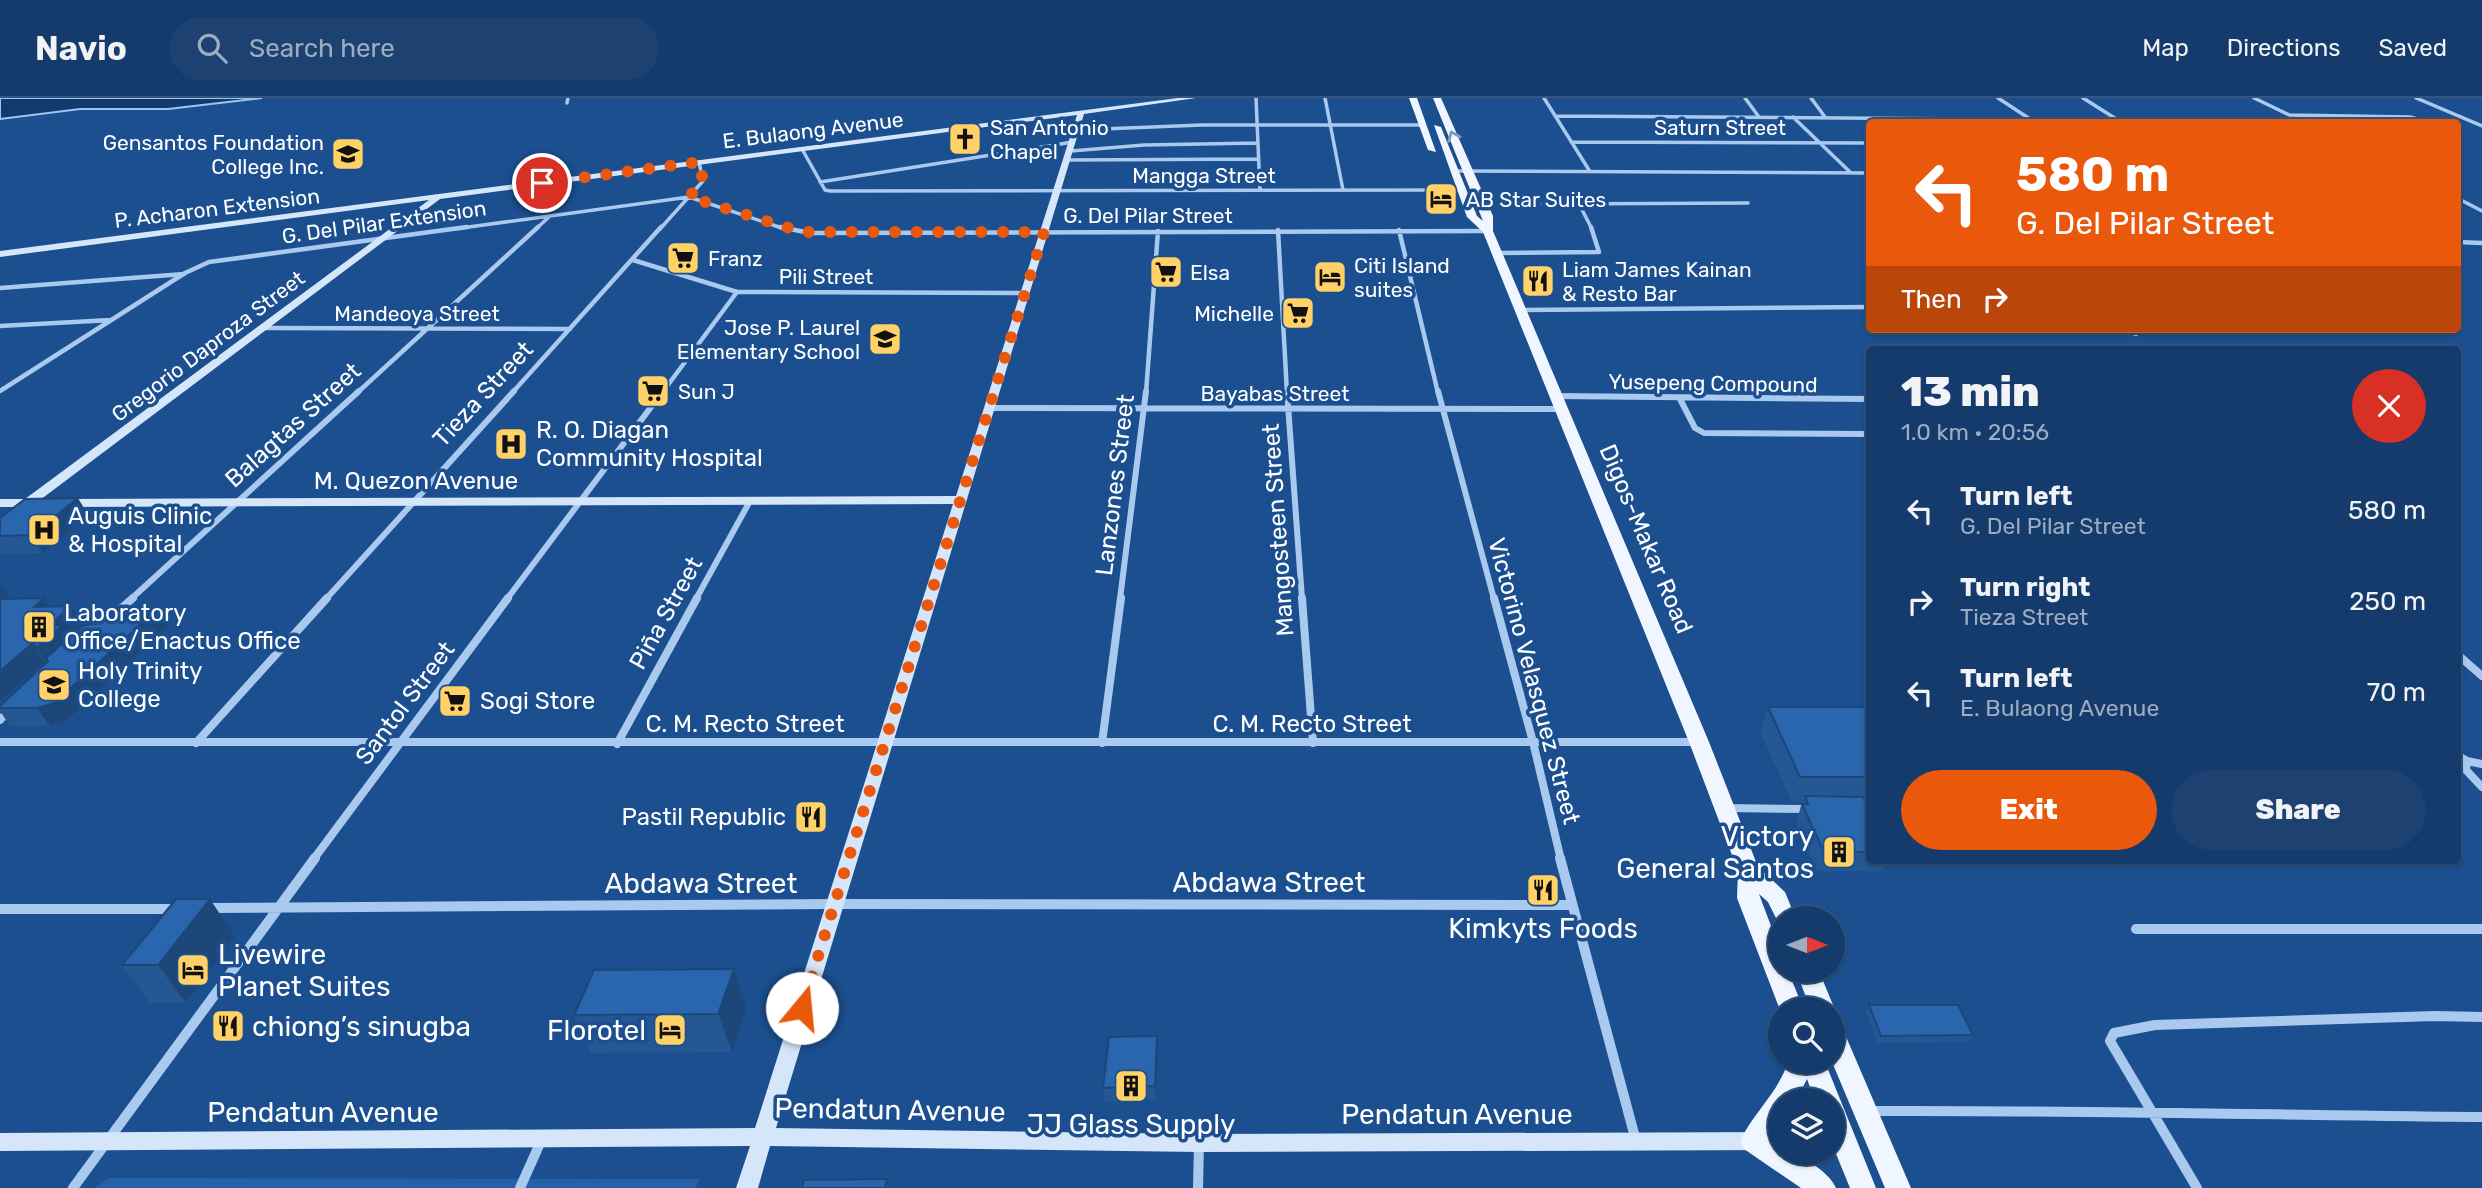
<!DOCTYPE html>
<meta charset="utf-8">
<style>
:root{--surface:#143b6b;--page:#1d4271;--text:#f1f3f6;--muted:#9dadc1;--line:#33557e;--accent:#ea580c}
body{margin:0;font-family:Rubik,sans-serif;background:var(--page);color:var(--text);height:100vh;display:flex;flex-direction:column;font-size:26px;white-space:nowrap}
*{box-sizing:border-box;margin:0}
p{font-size:23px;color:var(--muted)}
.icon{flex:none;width:38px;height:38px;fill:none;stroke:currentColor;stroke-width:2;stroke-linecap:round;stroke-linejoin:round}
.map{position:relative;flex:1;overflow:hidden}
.panel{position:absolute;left:1866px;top:248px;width:595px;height:518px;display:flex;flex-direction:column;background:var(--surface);border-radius:7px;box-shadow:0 2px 5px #0004,0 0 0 2px var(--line)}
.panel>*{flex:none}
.top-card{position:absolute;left:1866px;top:21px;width:595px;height:214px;border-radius:7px;box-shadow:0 2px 5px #0004,0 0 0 2px var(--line);background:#ea580c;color:#fff;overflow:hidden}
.needle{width:46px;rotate:90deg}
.controls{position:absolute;left:1768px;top:808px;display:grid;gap:14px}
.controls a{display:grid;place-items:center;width:77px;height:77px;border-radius:50%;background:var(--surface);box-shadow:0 2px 5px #0004,0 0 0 2px var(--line);font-size:35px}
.pin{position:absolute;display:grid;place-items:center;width:60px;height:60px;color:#fff;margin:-30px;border:4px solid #fff;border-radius:50%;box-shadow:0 2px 7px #0007}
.me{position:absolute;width:77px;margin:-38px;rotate:17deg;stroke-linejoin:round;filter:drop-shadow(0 0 5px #0008)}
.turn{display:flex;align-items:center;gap:24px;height:147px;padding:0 35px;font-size:32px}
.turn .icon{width:91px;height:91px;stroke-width:2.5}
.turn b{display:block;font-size:49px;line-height:60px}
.then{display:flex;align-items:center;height:66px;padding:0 35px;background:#0003;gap:14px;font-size:26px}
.round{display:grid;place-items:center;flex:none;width:74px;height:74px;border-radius:37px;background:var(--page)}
.head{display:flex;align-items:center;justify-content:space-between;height:119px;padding:0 35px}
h1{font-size:42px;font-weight:800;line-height:52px}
.button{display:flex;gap:14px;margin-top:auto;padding:14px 35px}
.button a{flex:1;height:80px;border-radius:42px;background:var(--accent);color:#fff;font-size:28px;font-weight:800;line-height:80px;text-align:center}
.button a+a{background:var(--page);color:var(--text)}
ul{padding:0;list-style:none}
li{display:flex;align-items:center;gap:21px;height:91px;padding:0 35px}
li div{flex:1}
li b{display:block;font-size:26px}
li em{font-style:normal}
header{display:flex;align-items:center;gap:42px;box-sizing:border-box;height:98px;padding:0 35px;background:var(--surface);border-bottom:2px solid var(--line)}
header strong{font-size:33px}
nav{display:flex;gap:38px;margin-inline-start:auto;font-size:24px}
.search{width:490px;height:63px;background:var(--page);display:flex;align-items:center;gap:18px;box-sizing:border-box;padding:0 24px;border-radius:38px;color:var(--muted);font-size:26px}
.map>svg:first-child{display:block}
</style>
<header>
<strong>Navio</strong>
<div class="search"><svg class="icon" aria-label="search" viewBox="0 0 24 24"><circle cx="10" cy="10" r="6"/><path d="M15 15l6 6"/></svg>Search here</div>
<nav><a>Map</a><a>Directions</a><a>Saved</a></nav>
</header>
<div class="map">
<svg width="2482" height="1090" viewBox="0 0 2482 1090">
<rect width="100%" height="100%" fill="#1b4f8f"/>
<path fill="#2461a8" d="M109 1080 699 1081 696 1090H95Z"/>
<path fill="#123a6d" stroke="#9cc4f0" stroke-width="2" d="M0 0H262L168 11H80L0 21Z"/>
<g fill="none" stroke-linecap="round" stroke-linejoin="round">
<path stroke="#3d69a0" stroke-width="3.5" stroke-dasharray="3.5 2" stroke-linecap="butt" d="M1513 107 1549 106"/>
<path stroke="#a9c9ee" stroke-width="3.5" d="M1256 0 1260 92
M1325 0 1343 92
M1544 0 1589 72
M1745 0 1759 19
M1811 0 1825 19
M1998 0 2030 21
M2083 0 2121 24
M2254 0 2304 24
M2416 0 2482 28
M567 5 568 0
M2289 17 2410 19 2429 24
M1555 18 2116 22
M1793 19 1850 74
M1077 32 1202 27H1424
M1571 44 1869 45
M802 51 825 92 830 93 1461 92
M1071 53 1144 47 1258 45
M1068 62 1258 61
M1454 73 1869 75
M820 84 1073 44
M2457 100 2482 113
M1549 106 1748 105
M1579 106 1592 131
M454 131 689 99 785 131
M536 131 550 118
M660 131 703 83 699 64"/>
<path stroke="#a9c9ee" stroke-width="4.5" d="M780 129 810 135 1488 133
M1278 132 1287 295
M1399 132 1438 295
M2457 144 2482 145
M1497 155 1599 154 1591 129
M633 162 737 194 1024 195
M0 190 184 176
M1521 212 1869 209
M0 228 111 222
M265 230 570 231
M2123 231 2136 236
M0 293 185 175 209 164 467 129
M357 295 538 129
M512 295 661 129
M662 295 737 194
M1146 295 1158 133"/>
<path stroke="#a9c9ee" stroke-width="6" d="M1287 293 1302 501
M1438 293 1494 501
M1556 298 1869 301
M1680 301 1695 330 1704 335 1869 336
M989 310 1561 311
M131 501 359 293
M326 501 514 293
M507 501 663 293
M696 501 750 403
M1120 501 1146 293"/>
<path stroke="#a9c9ee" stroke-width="8" d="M1302 500 1313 645
M1494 500 1533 644 1561 762
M117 514 133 500
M2457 556 2482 578
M0 622 10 612
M0 644H1699
M196 645 327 500
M1102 645 1121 500
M617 646 697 500
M2457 657 2467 663 2482 666
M2467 663 2466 672 2482 689
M1726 710 1809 711
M313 762 508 500"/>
<path stroke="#a9c9ee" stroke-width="10" d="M1560 760 1636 1043
M207 810 834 806 1571 807
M0 811H177
M2136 831H2482
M1870 1013C2074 1012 2278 1017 2482 1019
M73 1090 315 760
M520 1090 541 1043
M1198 1090 1199 1045
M2197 1090 2110 943 2114 935 2155 927 2435 918 2482 919"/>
<path fill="#d6e6fa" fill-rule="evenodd" d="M1178 0H1196L1084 16 776 1030 1199 1036 1780 1034V1052L1199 1054 770 1048 758 1090H736L750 1048 0 1053V1035L755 1030 953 406 64 409 58 405 64 401 956 398 1077 17 440 101 40 402 43 405 41 408 31 409 0 430V420L15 409H0V401H25L429 102 0 159V153Z"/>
<path fill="#f0f6ff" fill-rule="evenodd" d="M1409 0H1417L1436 54 1428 52Z
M1433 0H1441L1493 118V133L1709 644 1758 769 1785 794 1796 821H1780V828L1768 804 1759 796 1780 852V873H1788L1804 912H1780L1737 800 1738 773 1689 644 1483 134 1467 119 1434 27 1441 29 1477 118 1483 123Z
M1796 873H1819L1835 912 1832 917V912H1811Z
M1832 924 1840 927 1844 934 1911 1090H1885L1832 964Z
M1788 964H1825L1876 1090H1850L1832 1046V1003H1815L1807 981 1796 1003H1780V1027L1770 1040 1780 1047V1055C1799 1055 1828 1072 1836 1090H1801L1744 1051 1740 1043C1753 1015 1778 995 1788 964Z"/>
</g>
<path fill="#245895" d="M88 417 43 455 0 456V420Z
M0 486H1L11 501 49 508 82 526 70 538 71 539 96 526 160 509 170 526 66 623 50 628H10L0 613V608L46 565 45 564 0 603Z
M1768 609H1869V704H1866L1869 710V763H1888L1883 773H1817L1796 726 1802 704H1792L1760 634Z
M235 839 186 905H150L122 867Z
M734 871 747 909 732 954 591 955 574 917Z
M1869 907 1973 937 1970 944 1878 945 1866 914Z
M1157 938 1158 952 1156 1001 1104 1004 1103 990Z"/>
<path fill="#1d4779" d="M78 400 88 417 43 455 32 437Z
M1 486 17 510 0 508V487Z
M44 500 55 518 34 509Z
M71 508 82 526 70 538 75 545 49 568 37 550 49 528Z
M160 509 170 526 66 623 50 628 37 610Z
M33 545 45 564 0 603V573Z
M210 801 235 839 186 905 158 867Z
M734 871 747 909 732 954 718 916Z
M1157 938 1158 952 1156 1001 1155 988Z"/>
<path fill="#2a66ad" stroke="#1d4779" stroke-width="2" d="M78 400 32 437 0 438V420L25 401Z
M44 500 34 509 71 508 49 528 63 527 37 550 33 545 0 573V501Z
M115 509H160L54 605 37 610H0V608L48 563 46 560 84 527 96 526Z
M1768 609H1869V679H1800Z
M1805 698 1863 699 1869 710V754H1824L1802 706H1808Z
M176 801H210L158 867H122Z
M734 871 718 916 574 917 594 872Z
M1869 907H1958L1973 937 1881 938Z
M1157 938 1155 988 1103 990 1109 939Z
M887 1081 885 1090H802L804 1082Z"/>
<defs><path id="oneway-chevron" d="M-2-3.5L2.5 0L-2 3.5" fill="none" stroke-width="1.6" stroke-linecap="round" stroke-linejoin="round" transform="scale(1.75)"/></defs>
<use stroke="#7b9ac1" href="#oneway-chevron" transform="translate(1453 38) rotate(-113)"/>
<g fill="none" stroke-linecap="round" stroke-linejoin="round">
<path stroke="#ea580c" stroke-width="12" stroke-dasharray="0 21.6" d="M542 85 699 64 703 83 689 99 802 134H1044L802 910"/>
</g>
<defs>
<symbol id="church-square" viewBox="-11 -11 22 22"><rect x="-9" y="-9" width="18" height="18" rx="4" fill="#ffd166" stroke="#1b4f8f"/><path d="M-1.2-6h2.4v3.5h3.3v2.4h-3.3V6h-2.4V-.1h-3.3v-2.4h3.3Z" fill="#111"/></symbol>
<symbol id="university-square" viewBox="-11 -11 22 22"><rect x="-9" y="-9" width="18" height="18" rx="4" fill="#ffd166" stroke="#1b4f8f"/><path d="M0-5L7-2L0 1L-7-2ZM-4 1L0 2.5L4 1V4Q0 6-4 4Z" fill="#111"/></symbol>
<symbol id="hotel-square" viewBox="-11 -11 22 22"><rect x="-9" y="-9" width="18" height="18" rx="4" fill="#ffd166" stroke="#1b4f8f"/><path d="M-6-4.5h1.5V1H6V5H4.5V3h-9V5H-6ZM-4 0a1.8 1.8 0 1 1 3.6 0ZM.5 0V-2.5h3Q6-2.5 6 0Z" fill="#111"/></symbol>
<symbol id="supermarket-square" viewBox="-11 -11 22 22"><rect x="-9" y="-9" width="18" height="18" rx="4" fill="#ffd166" stroke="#1b4f8f"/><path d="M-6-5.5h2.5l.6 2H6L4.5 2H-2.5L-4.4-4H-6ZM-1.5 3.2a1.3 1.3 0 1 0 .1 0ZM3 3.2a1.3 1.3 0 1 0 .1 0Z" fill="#111"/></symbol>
<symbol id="restaurant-square" viewBox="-11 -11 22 22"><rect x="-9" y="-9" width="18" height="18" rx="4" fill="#ffd166" stroke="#1b4f8f"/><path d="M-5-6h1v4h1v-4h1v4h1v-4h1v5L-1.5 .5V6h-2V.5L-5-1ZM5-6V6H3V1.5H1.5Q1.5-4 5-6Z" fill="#111"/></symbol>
<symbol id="school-square" viewBox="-11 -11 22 22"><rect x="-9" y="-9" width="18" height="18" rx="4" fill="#ffd166" stroke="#1b4f8f"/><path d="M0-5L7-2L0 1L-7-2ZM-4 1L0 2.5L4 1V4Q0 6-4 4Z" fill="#111"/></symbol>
<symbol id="hospital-square" viewBox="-11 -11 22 22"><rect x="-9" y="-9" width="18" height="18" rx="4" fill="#ffd166" stroke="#1b4f8f"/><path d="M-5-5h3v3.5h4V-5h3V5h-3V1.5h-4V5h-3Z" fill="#111"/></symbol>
<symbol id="building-square" viewBox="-11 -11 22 22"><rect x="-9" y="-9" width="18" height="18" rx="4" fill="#ffd166" stroke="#1b4f8f"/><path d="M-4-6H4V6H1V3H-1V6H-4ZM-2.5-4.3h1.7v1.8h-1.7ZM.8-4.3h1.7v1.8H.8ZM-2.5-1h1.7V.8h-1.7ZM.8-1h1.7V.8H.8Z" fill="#111"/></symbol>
</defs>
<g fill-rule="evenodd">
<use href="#church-square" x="946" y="22" width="38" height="38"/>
<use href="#university-square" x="329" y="37" width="38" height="38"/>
<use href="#hotel-square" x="1422" y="82" width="38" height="38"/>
<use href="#supermarket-square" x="664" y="141" width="38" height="38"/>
<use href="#supermarket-square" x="1147" y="155" width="38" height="38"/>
<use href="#hotel-square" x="1311" y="160" width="38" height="38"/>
<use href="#restaurant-square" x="1519" y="164" width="38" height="38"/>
<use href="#supermarket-square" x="1279" y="196" width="38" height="38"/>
<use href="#school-square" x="866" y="222" width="38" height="38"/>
<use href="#supermarket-square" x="634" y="274" width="38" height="38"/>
<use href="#hospital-square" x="492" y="327" width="38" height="38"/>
<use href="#hospital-square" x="25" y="413" width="38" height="38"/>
<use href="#building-square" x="20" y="510" width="38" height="38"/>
<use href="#university-square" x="35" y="568" width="38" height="38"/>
<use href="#supermarket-square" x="436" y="584" width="38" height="38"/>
<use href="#restaurant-square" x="792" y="700" width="38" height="38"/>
<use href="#building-square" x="1820" y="735" width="38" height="38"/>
<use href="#restaurant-square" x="1524" y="773" width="38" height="38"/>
<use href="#hotel-square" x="174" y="853" width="38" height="38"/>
<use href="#restaurant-square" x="209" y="909" width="38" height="38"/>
<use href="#hotel-square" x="651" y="913" width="38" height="38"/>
<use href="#building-square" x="1112" y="969" width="38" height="38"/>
</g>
<g text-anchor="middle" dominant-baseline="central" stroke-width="7" stroke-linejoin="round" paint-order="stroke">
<g font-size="21" fill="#fff" stroke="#1b4f8f" text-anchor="start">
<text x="990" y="29">San Antonio<tspan x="990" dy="24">Chapel</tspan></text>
<text x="324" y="44" text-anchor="end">Gensantos Foundation<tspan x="324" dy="24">College Inc.</tspan></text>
<text x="1466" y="101">AB Star Suites</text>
<text x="708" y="160">Franz</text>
<text x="1354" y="167">Citi Island<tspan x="1354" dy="24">suites</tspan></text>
<text x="1562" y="171">Liam James Kainan<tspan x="1562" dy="24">&amp; Resto Bar</tspan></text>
<text x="1190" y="174">Elsa</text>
<text x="1274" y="215" text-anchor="end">Michelle</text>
<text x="860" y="229" text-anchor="end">Jose P. Laurel<tspan x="860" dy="24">Elementary School</tspan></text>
<text x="678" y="293">Sun J</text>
</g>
<g font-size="21" fill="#fff" stroke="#1b4f8f">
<text x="1720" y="29">Saturn Street</text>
<text transform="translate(813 32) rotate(-7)">E. Bulaong Avenue</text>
<text x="1204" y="77">Mangga Street</text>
<text transform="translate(217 110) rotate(-7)">P. Acharon Extension</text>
<text x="1148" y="117">G. Del Pilar Street</text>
<text transform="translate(384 124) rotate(-8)">G. Del Pilar Extension</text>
<text x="826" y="178">Pili Street</text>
<text x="417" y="215">Mandeoya Street</text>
<text transform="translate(208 248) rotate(-37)">Gregorio Daproza Street</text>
<text transform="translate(1713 285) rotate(1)">Yusepeng Compound</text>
<text x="1275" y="295">Bayabas Street</text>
</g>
<g font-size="24" fill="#fff" stroke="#1b4f8f">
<text transform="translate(483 296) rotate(-47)">Tieza Street</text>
<text transform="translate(293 327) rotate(-42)">Balagtas Street</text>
<text x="416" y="383">M. Quezon Avenue</text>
<text transform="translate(1115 387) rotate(-83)">Lanzones Street</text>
<text transform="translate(1278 432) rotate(-94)">Mangosteen Street</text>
<text transform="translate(1646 441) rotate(67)">Digos-Makar Road</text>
<text transform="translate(666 515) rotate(-61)">Piña Street</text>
<text transform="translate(1534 583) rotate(75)">Victorino Velasquez Street</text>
<text transform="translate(405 605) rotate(-53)">Santol Street</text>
<text x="745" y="626">C. M. Recto Street</text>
<text x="1312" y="626">C. M. Recto Street</text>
</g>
<g font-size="24" fill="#fff" stroke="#1b4f8f" text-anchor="start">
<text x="536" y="332">R. O. Diagan<tspan x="536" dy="28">Community Hospital</tspan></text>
<text x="68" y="418">Auguis Clinic<tspan x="68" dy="28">&amp; Hospital</tspan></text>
<text x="64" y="515">Laboratory<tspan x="64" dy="28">Office/Enactus Office</tspan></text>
<text x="78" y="573">Holy Trinity<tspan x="78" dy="28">College</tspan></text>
<text x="480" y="603">Sogi Store</text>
<text x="786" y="719" text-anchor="end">Pastil Republic</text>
</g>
<g font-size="28" fill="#fff" stroke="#1b4f8f" text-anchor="end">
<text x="1814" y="738">Victory<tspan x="1814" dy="32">General Santos</tspan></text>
<text x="1543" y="830" text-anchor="middle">Kimkyts Foods</text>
<text x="218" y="856" text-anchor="start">Livewire<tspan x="218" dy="32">Planet Suites</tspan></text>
<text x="252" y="928" text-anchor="start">chiong’s sinugba</text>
<text x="646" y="932">Florotel</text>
<text x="1131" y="1026" text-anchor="middle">JJ Glass Supply</text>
</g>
<g font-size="28" fill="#fff" stroke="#1b4f8f">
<text x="1269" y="784">Abdawa Street</text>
<text x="701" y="785">Abdawa Street</text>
<text transform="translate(890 1012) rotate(1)">Pendatun Avenue</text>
<text x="323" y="1014">Pendatun Avenue</text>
<text x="1457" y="1016">Pendatun Avenue</text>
</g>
</g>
</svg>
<div class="controls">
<a><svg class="needle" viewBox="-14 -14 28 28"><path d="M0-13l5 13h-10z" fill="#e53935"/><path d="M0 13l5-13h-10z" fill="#9dadc1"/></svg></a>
<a><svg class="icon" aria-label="search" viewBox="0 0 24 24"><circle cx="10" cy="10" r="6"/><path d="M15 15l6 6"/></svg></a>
<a><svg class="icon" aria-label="layers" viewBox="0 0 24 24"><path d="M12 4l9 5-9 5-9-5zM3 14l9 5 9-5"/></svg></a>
</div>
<div class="pin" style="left:542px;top:85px;background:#d93025"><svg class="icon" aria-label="arrive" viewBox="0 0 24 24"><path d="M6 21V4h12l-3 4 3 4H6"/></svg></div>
<svg class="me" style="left:802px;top:910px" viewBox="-20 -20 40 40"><circle r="19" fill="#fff"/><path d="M0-13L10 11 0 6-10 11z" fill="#ea580c"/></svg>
<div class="top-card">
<div class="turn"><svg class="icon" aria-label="left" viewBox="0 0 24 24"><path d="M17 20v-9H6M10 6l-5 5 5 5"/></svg><div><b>580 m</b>G. Del Pilar Street</div></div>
<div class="then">Then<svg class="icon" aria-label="right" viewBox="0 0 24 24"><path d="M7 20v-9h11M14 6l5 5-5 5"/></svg></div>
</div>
<section class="panel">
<div class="head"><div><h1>13 min</h1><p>1.0 km · 20:56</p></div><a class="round" style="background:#d93025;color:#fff"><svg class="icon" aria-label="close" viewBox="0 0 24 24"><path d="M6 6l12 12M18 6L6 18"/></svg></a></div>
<ul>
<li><svg class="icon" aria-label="left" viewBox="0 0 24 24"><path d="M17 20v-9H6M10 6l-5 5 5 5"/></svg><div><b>Turn left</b><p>G. Del Pilar Street</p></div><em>580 m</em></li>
<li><svg class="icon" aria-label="right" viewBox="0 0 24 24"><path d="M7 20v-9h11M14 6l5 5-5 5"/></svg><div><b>Turn right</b><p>Tieza Street</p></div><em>250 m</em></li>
<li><svg class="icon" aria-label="left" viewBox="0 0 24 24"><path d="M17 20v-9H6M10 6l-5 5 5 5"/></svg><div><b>Turn left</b><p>E. Bulaong Avenue</p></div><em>70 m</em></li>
</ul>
<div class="button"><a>Exit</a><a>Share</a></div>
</section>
</div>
